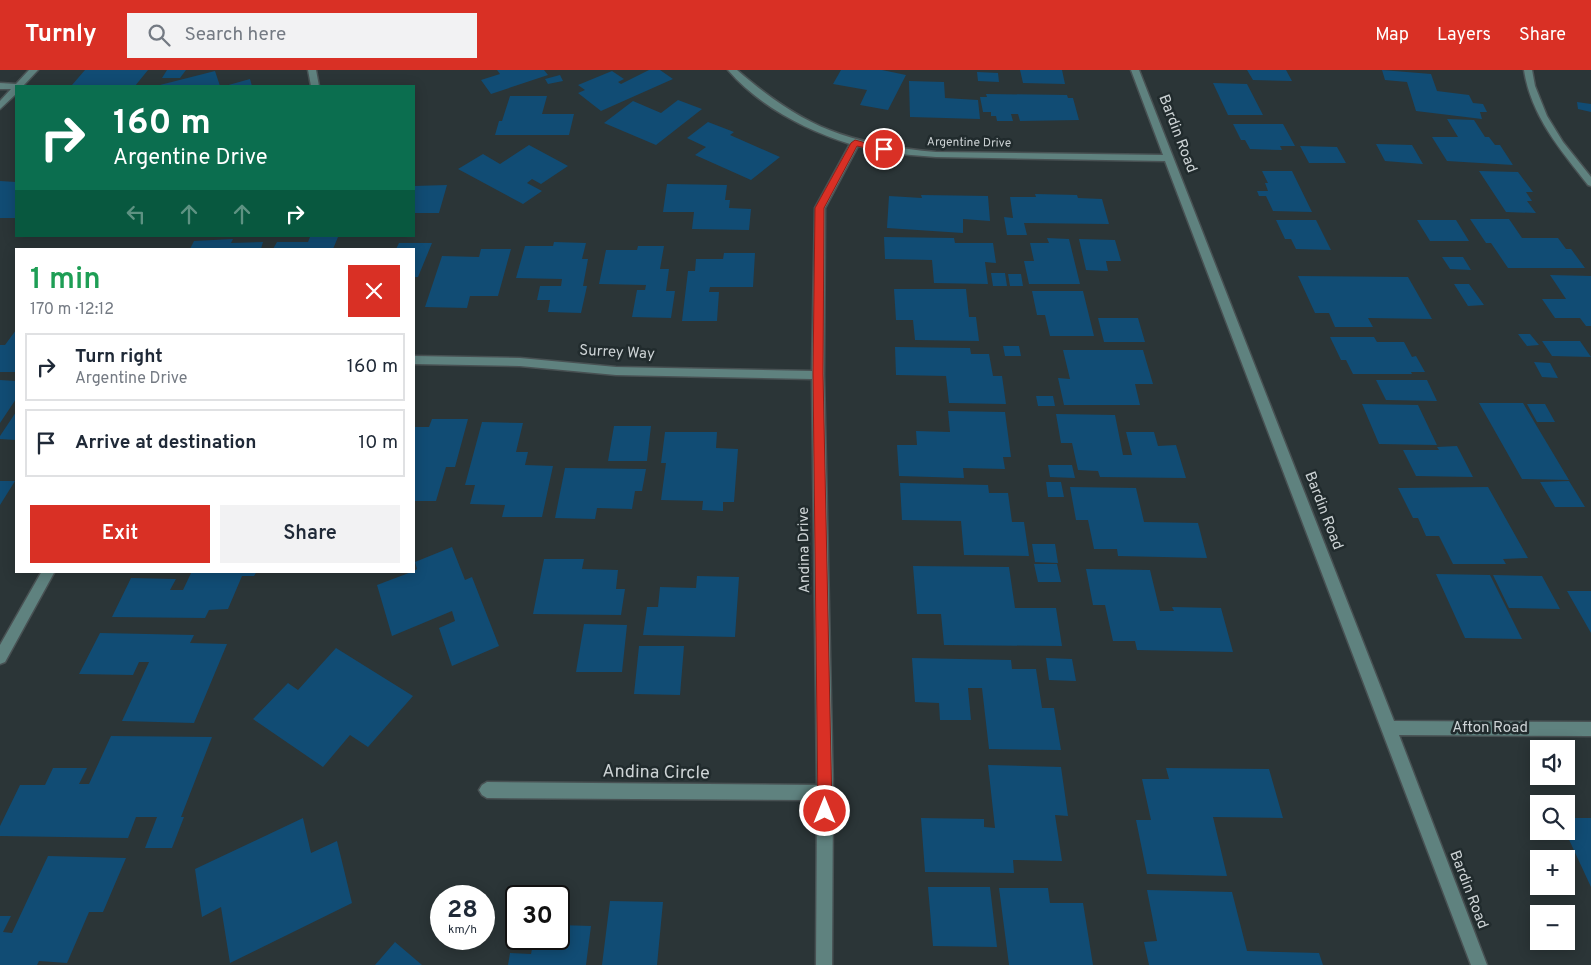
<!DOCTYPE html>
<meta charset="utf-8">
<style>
:root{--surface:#fff;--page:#f2f2f3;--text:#1f2937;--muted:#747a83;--line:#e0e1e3;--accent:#d93025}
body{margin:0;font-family:Overpass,sans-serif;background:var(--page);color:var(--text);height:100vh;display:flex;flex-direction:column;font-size:19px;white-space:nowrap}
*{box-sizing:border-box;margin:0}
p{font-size:16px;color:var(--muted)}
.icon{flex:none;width:28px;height:28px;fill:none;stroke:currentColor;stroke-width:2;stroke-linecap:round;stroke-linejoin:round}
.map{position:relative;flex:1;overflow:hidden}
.details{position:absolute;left:15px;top:178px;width:400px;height:325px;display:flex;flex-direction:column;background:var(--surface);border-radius:0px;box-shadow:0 2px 12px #0003}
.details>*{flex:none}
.guide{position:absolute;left:15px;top:15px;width:400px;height:152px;border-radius:0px;box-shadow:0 2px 12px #0003;background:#0b6e4f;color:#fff;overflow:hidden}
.tools{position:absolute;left:1530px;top:670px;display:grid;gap:10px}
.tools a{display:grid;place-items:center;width:45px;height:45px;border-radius:0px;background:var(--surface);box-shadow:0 2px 12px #0003;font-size:25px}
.speed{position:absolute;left:430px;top:815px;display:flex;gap:10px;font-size:25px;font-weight:700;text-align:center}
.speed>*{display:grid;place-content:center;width:65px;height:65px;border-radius:50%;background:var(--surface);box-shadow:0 2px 12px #0003;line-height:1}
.speed small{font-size:12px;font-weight:400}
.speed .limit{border:2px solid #111;border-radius:8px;background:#fff;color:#111}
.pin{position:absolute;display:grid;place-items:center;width:42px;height:42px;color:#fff;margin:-21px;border:2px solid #fff;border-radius:50%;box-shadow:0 1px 5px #0007}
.me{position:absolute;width:55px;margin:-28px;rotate:0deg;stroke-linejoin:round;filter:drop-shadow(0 0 4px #0008)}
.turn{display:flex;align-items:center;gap:18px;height:105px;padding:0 15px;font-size:22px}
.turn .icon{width:65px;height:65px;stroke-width:2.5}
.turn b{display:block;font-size:35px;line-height:42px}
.lanes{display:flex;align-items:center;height:48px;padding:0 15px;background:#0003;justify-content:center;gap:25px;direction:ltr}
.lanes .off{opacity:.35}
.round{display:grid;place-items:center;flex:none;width:52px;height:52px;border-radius:0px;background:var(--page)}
.summary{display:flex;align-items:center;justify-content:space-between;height:85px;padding:0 15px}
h1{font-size:30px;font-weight:600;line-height:38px;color:#1e9e55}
.primary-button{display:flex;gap:10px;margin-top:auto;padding:10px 15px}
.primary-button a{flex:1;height:58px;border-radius:0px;background:var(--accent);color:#fff;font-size:20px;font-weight:600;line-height:58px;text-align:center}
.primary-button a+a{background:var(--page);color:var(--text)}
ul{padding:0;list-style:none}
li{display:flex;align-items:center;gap:15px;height:68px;margin:0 10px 8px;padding:0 5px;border:2px solid var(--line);border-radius:0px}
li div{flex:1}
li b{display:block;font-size:19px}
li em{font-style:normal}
header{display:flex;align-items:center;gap:30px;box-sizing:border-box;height:70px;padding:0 25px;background:var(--accent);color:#fff}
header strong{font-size:24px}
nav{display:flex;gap:28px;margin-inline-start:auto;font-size:18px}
.search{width:350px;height:45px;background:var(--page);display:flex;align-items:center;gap:12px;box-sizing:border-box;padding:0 18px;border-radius:0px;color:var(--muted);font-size:19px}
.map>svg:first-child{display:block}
</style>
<header>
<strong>Turnly</strong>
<div class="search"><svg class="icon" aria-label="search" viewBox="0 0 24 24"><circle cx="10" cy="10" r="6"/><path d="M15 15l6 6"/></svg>Search here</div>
<nav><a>Map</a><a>Layers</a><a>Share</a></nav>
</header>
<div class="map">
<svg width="1591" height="895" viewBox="0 0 1591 895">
<rect width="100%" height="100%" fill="#2b3537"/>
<path fill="#114c74" d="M85 0H148L135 16 72 15Z
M167 0H186L180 8H162Z
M497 0H544L548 5 491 24 481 10 500 4Z
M649 0H660L673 9 601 41 578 23 585 20 578 15 612 1 624 9 618 12 621 14Z
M841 0H882L906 5 888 40 860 35 867 20 833 14Z
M1020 0H1062L1065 14 1023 13Z
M1247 0H1286L1292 11 1253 10Z
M1382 0 1431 4 1437 21 1469 25 1473 33 1483 34 1487 42H1480L1482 49 1416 41 1407 12 1385 10Z
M215 1 220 16H156Z
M977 2 998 3 999 12 978 11Z
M560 5 563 11 548 14 545 9Z
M250 9 252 16H225Z
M909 11 944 12 945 28 978 30 980 49 910 47Z
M1213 13 1247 14 1263 45H1228Z
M986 24 1067 25 1068 28H1073L1079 50 1020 51 1018 44H1011L1013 51H997L996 46H991V42H983L980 27H987Z
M510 26H547L542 44H574L569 65H495L499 51H502Z
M678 30 702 39 656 75 604 53 633 31 661 43Z
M1577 32 1591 34V42L1578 39Z
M1447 49 1474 50 1485 67H1489L1495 75H1500L1513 95 1447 91 1432 67H1458Z
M708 52 734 62 730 65 780 87 751 110 695 85 706 77 687 68Z
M1233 54H1283L1295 76H1280L1282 80 1250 79 1245 70H1241Z
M1376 74 1412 75 1423 94 1385 91Z
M529 75 568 96 541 114 532 109 527 113 542 121 523 134 458 99 483 84 500 94Z
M1300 76 1337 77 1346 93H1309Z
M1262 101H1292L1312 142 1273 141 1266 126H1259L1257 121H1268L1265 113H1268Z
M1479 101 1518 102 1533 122H1526L1532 131H1527L1536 143 1506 142Z
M0 111 16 112V148H0Z
M667 114 727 115 725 130H730L729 138 751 139 749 160 692 159 694 142H663Z
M447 115 439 143H414V116Z
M1035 124 1077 125 1078 128 1102 129 1109 154 1024 153 1027 165H1007L1004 147 1013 148 1010 127H1036Z
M921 125 988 126 990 151 963 149V163L887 158 889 126 922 128Z
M1470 149H1509L1522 168H1558L1566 179H1571L1585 198H1508L1491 173H1486Z
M1276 150H1316L1331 180 1296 179 1291 169H1285Z
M1417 150H1456L1469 171H1430Z
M310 167H338L333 179H273L277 172H308Z
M884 167 954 168 955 173H993L996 193 985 192 988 214 934 213 932 190 885 189Z
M1047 168 1069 169 1080 214H1029L1024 191H1034L1030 173H1049Z
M233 169 231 173 263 172 261 179H190L194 171Z
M1079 169 1115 170 1121 191H1106L1108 201 1086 200Z
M554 172 586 173 582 189H588L583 216H587L581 243 548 242 550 230H537L540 216H561L562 209 516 208 525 176H553Z
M399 173H432L418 207H414V179H396Z
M638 176H664L660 199H669L666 221H675L671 248 632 247 637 220H645L646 215 599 214 606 180H637Z
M481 179H511L498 226H470L467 238 425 237 442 186 479 187Z
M724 183H755L753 217H710L709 222H719L717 251H682L688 201H695L696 189H723Z
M1442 187H1463L1471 200 1450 199Z
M991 203H1005L1007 216H993Z
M1008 204H1021L1023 216H1010Z
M1550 205 1591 206V256H1586L1580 248H1555L1542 229H1566Z
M1298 206 1408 207 1432 249 1368 248 1373 257H1335L1329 243H1315Z
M1454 214H1469L1484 235 1468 236Z
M894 219H966L969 247H976L979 271 915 270 913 250H896Z
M1032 221H1083L1094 266H1050L1045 245H1037Z
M1098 248H1138L1145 272H1104Z
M16 260V302H0V275H5Z
M1518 264H1530L1539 275 1527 276Z
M1330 267H1374L1377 272H1404L1412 287 1416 286 1425 302H1411L1412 304H1353L1346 290H1341Z
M1542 271H1580L1591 287 1552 286Z
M1003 276H1019L1021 286H1005Z
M895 277 970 278 971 284H989L993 306H1002L1006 334 949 333 946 306 896 305Z
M1063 280H1143L1153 314H1135L1140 335H1064L1058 308 1070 309Z
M1534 292 1550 293 1558 308 1542 307Z
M0 310 16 311V329L0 353Z
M1376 310H1427L1437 331 1386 330Z
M1036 326H1053L1055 336H1038Z
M1479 333H1523L1569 410 1522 409Z
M1362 334 1418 335 1437 375 1379 374Z
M1527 334H1545L1555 352H1537Z
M948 341 1005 342 1011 387H1003L1005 399 963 398 964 408 899 406 897 375H917L916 361 950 362Z
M16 342V370L0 369V366Z
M1056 344 1115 345 1123 385H1132L1126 362H1154L1158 376 1176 375 1186 408 1100 407 1098 401 1078 400 1072 373H1061Z
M432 349H468L455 397H446L436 431H414V357H429Z
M482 352 523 353 516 382H528L525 395 553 396 542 447H502L505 435 470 434 475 415H465Z
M614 356H651L647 391H608Z
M665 362H717L716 378 738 379 734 432H723V441L702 440 703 431 661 430 666 393H661Z
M1457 376 1473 407 1416 406 1403 380H1439L1437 377Z
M1048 395H1072L1075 408 1050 407Z
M565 398 646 399 642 421H635L632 439 597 438 595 449 555 448Z
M0 411H15L0 435Z
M1569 411 1585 437H1555L1540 412Z
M1046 412H1061L1064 427H1048Z
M900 413 988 415 989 423H1008L1012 452H1024L1029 486 964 485 961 451 902 450Z
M1070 417 1136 418 1144 452 1198 453 1207 488 1118 486 1117 479H1094L1088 450H1076Z
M1488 417 1528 488 1503 489 1506 494H1453L1439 466H1426L1418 448H1413L1398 418Z
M1032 474H1055L1058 493 1035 492Z
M452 477 465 510 472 507 499 576 452 596 439 558 455 551 452 541 392 566 377 515 414 501 417 499 415 492Z
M544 489H584L582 499 618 500 616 519H625L621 545 533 544Z
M1034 494H1057L1061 512H1038Z
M913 496 1009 497 1015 538H1056L1062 576 944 575 941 544H917Z
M1086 499 1150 500 1160 541H1174L1172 537 1221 538 1233 582 1137 580 1135 571H1113L1105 535H1093Z
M192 501H257L254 506H242L228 539 209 540 205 548 112 547 131 508 176 509 170 520H183Z
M1436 504 1490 505 1522 569 1465 568Z
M1493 505 1542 506 1560 539 1509 538Z
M697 506 739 507 735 567 643 565 647 537H658L660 517 696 518Z
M1567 521H1591V563Z
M584 554 627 555 622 602H576Z
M100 563 194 565 190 573 227 574 194 653 122 651 149 592H139L133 605 79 604Z
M639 576H684L680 625 634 624Z
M336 578 413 626 368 677 350 665 323 697 253 649 288 613 298 620Z
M912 588 1011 590 1012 599H1036L1042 638H1054L1061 680 989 679 982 618H968L971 650H940L939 633 915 632Z
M1046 588 1072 589 1076 611 1049 610Z
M111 666 212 667 181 747H184L172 778H145L157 747H136L128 768 0 766V756L20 715H45L53 698H87L79 714H89Z
M988 695 1061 697 1068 746 1055 745 1062 791 1013 790 1014 803 925 802 921 748 984 749V757L995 758Z
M1166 698 1269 699 1283 748 1213 747 1227 806 1147 804 1136 750H1151L1142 709H1169Z
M303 748 311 783 337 771 352 833 230 893 221 837 202 847 195 799Z
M1566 748H1591V817L1565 761Z
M48 786 126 788 103 842H89L67 893 39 891 37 895H0V846H11L3 862 12 863Z
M928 817H990L997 877 933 876Z
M999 818H1048L1050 833H1083L1093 895H1009Z
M1147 820 1232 822 1247 881 1319 883 1323 895H1149L1144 872 1157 871Z
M610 831 663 832 657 895H602Z
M559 855 591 856 586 895H508L510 883 531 884 534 869H559Z
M395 872 422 895H375Z"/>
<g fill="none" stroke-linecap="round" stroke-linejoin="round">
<defs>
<path id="minor" d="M29 0H38L23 16H16V24L0 39V31L11 19H0V13L16 14Z
M308 0H316L319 16H311Z
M728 0H737C804 58 848 74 936 82L1163 85 1131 0H1139L1394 651 1591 652V666L1399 665 1487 895H1471L1165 91 936 87 899 84 858 76 825 138 824 305 833 723 832 895H816L817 730 487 728 482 725 479 720 482 715 487 712 817 715 812 309 616 305 520 296 414 294V286L520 288 616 297 812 301 815 138 850 74C805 60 759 36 728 0Z
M1524 0H1532L1535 16 1547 46 1563 72 1591 107V116L1588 115C1560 79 1531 46 1524 0Z
M42 501H55L5 592 0 594V575Z"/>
</defs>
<use href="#minor" stroke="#485153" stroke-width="3"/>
<use href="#minor" fill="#5f827f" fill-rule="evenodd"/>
</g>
<path fill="#d93025" stroke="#8d1f18" d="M855 70 888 79 884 82 857 76 824 138 823 304 832 741 830 746 825 748 820 746 818 741 813 304 815 138 851 73Z"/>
<g text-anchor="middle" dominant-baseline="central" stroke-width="5" stroke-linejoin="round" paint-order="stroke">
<g font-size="12" fill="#cdd3d5" stroke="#212b2d">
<text transform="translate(969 73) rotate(1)">Argentine Drive</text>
</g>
<g font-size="15" fill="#cdd3d5" stroke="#212b2d">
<text transform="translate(1177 64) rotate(69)">Bardin Road</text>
<text transform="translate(617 283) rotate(3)">Surrey Way</text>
<text transform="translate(1323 441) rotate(69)">Bardin Road</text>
<text transform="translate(805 480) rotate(-91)">Andina Drive</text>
<text x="1490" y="658">Afton Road</text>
<text transform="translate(1468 820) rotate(69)">Bardin Road</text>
</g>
<g font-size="18" fill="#cdd3d5" stroke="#212b2d">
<text transform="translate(656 703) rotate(1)">Andina Circle</text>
</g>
</g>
</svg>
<div class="tools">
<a><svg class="icon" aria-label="sound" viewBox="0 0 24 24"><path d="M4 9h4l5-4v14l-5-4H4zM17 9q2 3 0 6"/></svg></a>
<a><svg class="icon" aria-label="search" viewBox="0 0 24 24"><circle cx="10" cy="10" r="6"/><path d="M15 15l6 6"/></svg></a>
<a>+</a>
<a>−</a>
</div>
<div class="speed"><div>28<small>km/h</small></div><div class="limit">30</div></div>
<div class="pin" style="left:884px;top:79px;background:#d93025"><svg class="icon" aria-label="arrive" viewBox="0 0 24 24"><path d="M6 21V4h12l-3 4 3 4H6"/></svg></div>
<svg class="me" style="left:825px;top:741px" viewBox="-20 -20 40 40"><circle r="17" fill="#d93025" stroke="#fff" stroke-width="3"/><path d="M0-11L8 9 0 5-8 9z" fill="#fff"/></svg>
<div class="guide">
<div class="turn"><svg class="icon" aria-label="right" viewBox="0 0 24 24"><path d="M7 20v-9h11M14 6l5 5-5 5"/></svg><div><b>160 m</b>Argentine Drive</div></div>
<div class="lanes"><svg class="icon off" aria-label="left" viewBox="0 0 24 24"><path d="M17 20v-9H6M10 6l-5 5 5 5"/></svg><svg class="icon off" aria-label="ahead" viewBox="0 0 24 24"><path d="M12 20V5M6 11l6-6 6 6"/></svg><svg class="icon off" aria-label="ahead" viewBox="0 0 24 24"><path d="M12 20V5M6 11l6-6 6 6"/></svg><svg class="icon" aria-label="right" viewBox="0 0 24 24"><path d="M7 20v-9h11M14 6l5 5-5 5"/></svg></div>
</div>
<section class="details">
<div class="summary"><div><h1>1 min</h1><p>170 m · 12:12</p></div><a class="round" style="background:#d93025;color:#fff"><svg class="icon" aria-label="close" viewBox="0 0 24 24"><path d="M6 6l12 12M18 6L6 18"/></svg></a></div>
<ul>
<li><svg class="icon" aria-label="right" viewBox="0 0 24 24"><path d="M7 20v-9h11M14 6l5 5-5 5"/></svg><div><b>Turn right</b><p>Argentine Drive</p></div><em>160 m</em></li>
<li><svg class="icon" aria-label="arrive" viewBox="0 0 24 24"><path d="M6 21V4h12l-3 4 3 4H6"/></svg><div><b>Arrive at destination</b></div><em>10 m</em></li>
</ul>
<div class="primary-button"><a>Exit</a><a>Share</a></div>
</section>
</div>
